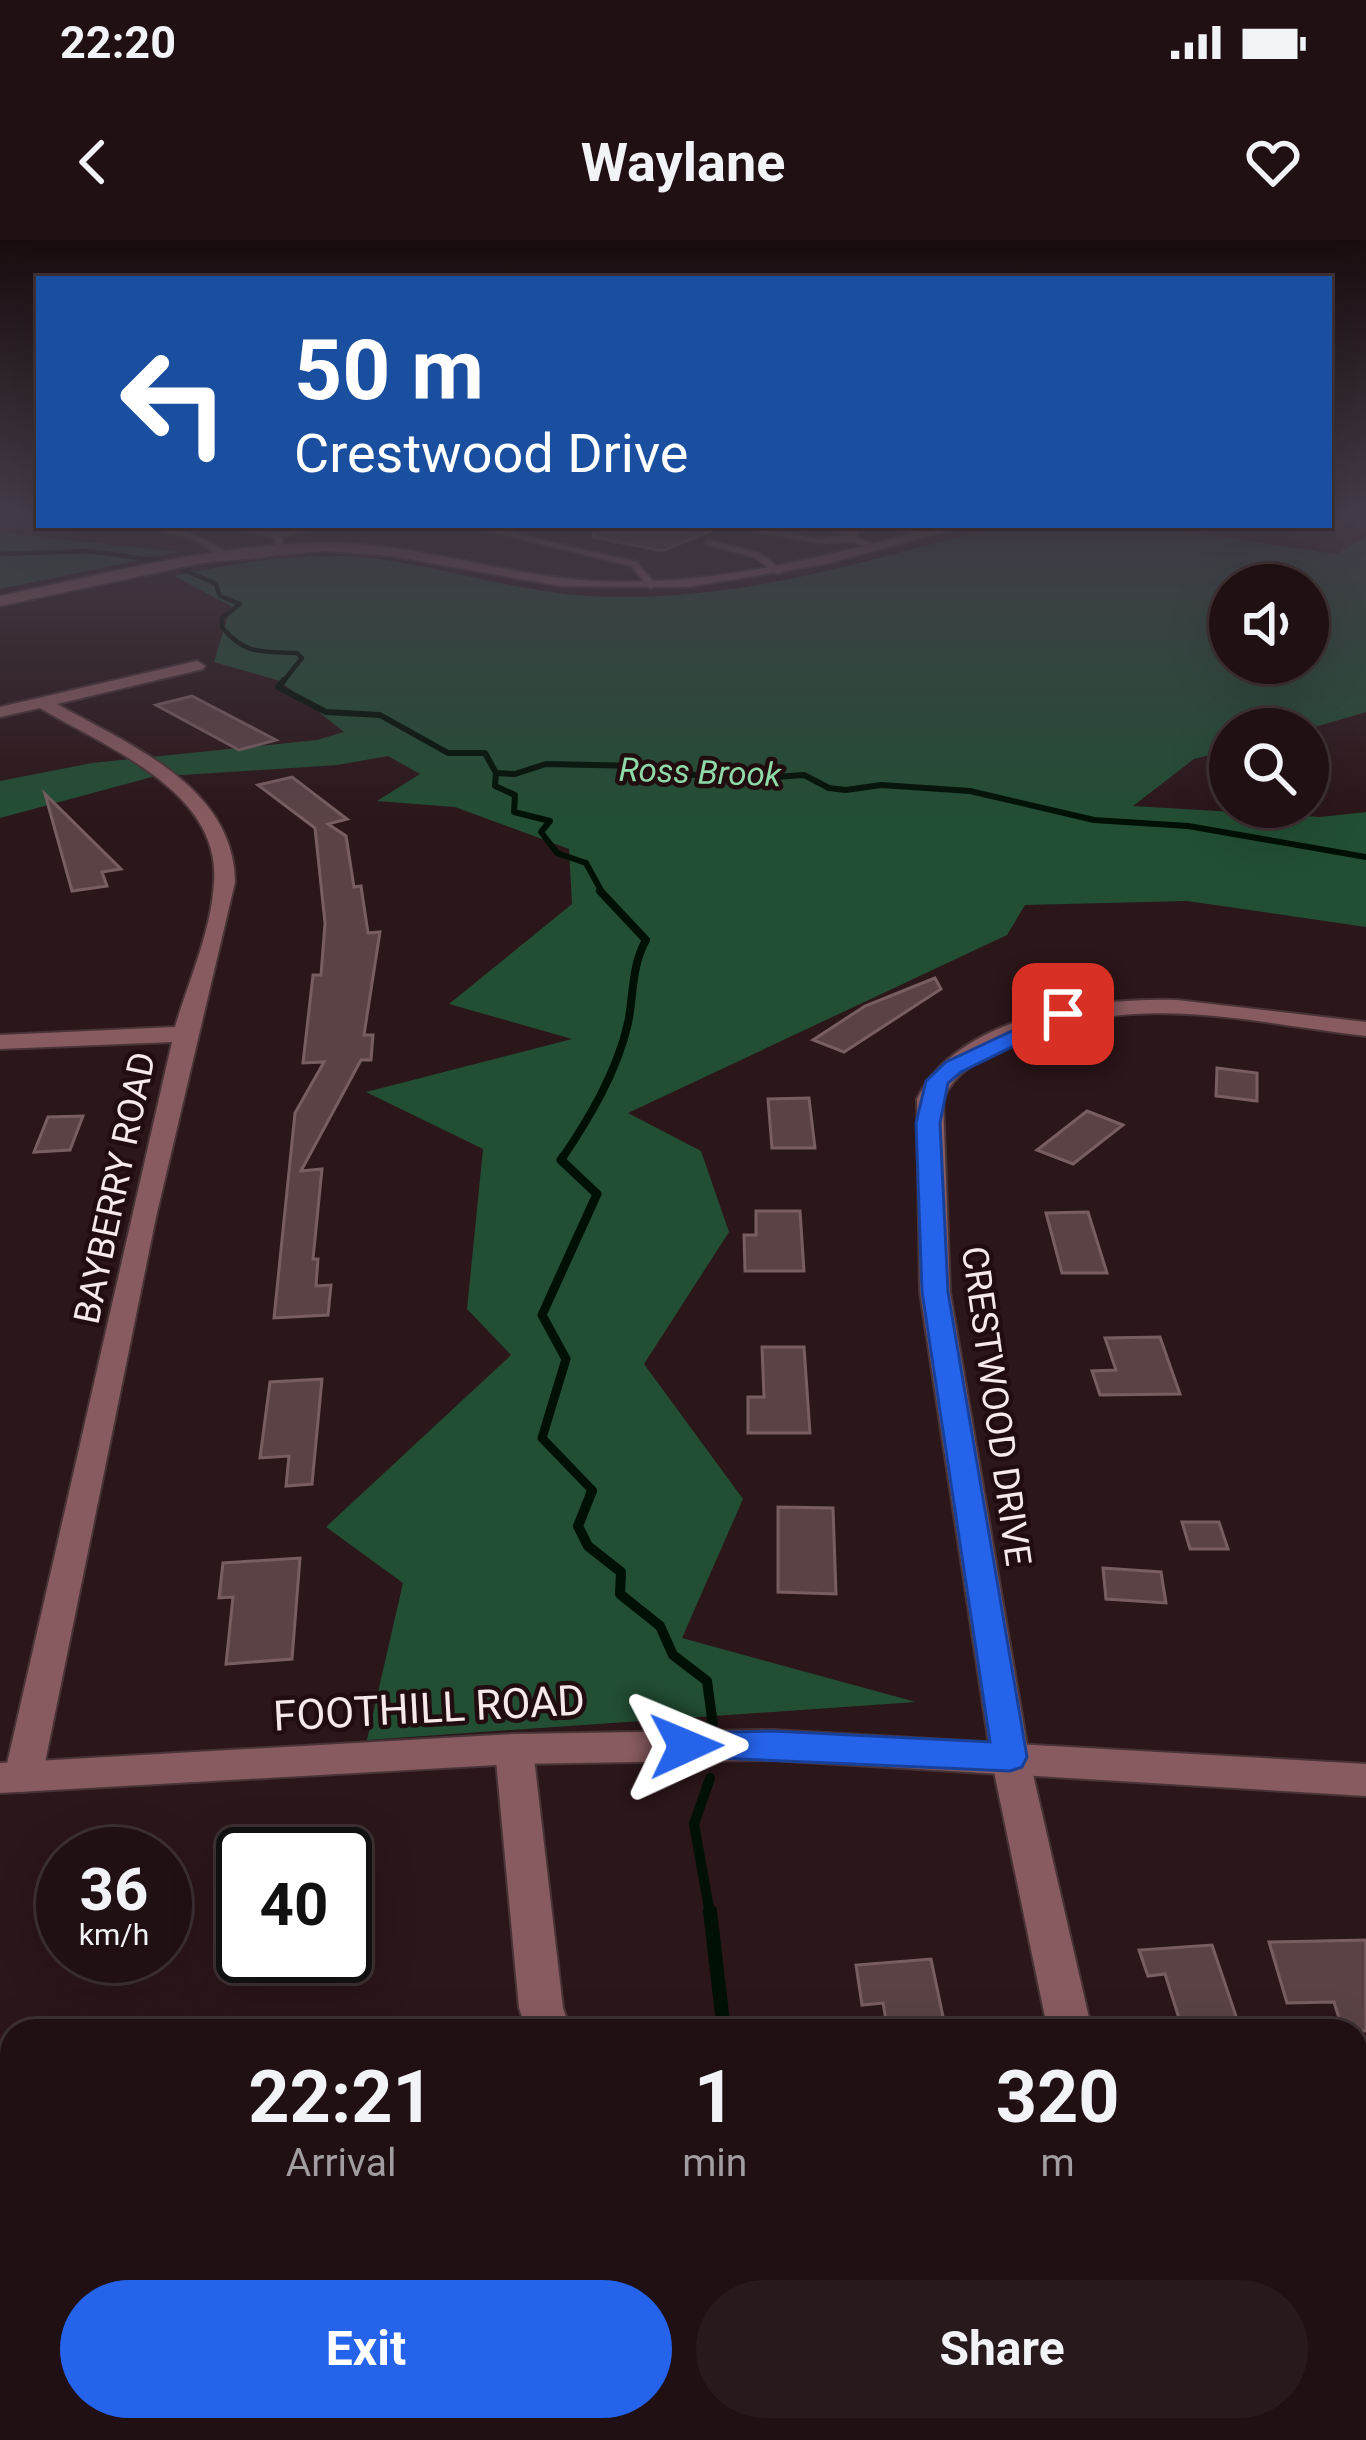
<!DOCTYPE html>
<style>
:root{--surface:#201013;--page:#28191c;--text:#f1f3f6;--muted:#a29da0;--line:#3d3033;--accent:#2563eb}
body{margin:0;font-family:Roboto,sans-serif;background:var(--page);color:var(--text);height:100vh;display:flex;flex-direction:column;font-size:45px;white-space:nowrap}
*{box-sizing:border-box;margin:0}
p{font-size:39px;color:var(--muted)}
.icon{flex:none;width:66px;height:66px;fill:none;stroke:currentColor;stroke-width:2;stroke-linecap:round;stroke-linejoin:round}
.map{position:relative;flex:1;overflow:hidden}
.details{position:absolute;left:0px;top:1779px;width:1368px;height:423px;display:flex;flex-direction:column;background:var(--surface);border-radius:36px 36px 0 0;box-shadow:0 12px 48px #0002,0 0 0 3px var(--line)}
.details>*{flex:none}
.guide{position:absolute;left:36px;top:36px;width:1296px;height:252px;border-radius:0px;box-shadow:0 12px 48px #0002,0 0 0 3px var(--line);background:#1a4fa0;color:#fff;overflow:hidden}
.fabs{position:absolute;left:1209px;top:324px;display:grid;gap:24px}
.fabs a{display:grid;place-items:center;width:120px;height:120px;border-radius:50%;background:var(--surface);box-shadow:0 12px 48px #0002,0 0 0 3px var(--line);font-size:60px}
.speed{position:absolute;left:36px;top:1587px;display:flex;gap:24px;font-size:60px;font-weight:700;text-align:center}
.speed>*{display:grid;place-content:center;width:156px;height:156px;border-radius:50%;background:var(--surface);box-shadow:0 12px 48px #0002,0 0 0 3px var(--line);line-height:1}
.speed small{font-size:30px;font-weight:400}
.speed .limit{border:6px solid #111;border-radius:18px;background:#fff;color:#111}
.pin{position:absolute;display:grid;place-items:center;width:102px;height:102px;color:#fff;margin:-51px;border-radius:24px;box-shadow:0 6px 18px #0006}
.me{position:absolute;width:132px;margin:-66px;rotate:89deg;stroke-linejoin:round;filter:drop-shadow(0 0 9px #0008)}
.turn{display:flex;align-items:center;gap:42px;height:252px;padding:0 60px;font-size:54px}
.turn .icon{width:156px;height:156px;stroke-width:2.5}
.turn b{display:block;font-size:84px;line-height:102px}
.eta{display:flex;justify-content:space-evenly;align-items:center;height:204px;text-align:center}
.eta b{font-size:72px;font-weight:700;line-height:84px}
.cta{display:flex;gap:24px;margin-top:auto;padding:24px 60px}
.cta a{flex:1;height:138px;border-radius:72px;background:var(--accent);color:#fff;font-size:48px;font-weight:700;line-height:138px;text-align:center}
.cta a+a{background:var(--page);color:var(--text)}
.status{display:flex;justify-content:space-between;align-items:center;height:84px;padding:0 60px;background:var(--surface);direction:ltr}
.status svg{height:33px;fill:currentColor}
header{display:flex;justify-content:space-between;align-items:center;height:156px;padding:0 60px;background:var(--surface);font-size:54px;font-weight:700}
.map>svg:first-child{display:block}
</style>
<div class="status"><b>22:20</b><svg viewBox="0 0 49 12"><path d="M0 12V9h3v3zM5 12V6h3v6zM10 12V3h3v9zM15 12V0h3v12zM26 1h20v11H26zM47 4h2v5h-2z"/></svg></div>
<header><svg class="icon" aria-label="back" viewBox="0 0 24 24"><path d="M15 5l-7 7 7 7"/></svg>Waylane<svg class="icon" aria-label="heart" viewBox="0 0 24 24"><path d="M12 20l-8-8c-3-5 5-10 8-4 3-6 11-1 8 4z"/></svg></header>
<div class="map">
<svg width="1366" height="2200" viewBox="0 0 1366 2200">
<rect width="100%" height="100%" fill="#2b1619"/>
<path fill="#224e34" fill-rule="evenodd" d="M1003 285H1138L1337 314 1366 296V472L1308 489H1230V510L1194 519 1133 566 1320 577 1366 572V687L1187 661 1025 665 1007 695 628 873 701 911 729 992 644 1124 743 1259 682 1398 916 1462 367 1500 403 1343 326 1287 511 1115 467 1069 483 909 366 852 572 799 449 764 572 664 569 609 455 567 377 561 420 534 388 516 337 525 152 537 0 578V541L92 523 317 500 344 492 280 441 214 422 231 366 174 336C244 321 320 308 392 321 458 332 523 352 590 356 734 364 866 321 1003 285ZM1230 345H1308V423H1230Z
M0 291 5 293 179 312 0 349Z
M12 2021V2190H126L124 2200H0V2022Z"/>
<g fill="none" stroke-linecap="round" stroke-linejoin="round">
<path stroke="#001004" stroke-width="4.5" d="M0 314 88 311 168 322
M182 329 216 344 220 356 240 364 222 378V387C245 416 263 411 297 413L302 418 282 443"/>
<path stroke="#001004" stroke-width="6" d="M284 440 278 447 326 472 380 475 448 513H485L496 533 515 534 546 524 642 526 656 532 748 539 804 535 829 548 846 550 881 545 970 551 1094 580 1188 586 1366 617
M496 533 495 546 515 555 514 572 550 581 541 592 557 613 586 623 603 654"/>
<path stroke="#001004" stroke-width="8" d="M561 920C589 879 617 832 628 783 634 754 631 727 646 700L600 651"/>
<path stroke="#001004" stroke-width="9" d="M563 917 561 920 597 954 542 1075 566 1119 542 1198 592 1250 590 1254"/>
<path stroke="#001004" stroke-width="10" d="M592 1251 578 1286 588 1306 621 1332 620 1354 660 1386 673 1415 707 1441 713 1485
M710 1538 694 1584 710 1674"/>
<path stroke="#001004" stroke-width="14" d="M710 1671 724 1791"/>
</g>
<path fill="#5b4345" stroke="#785e60" stroke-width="3" d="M595 285H723V286L662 311 593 297Z
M192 456 276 500 239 510 156 465Z
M292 537 347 579 328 584 346 596 354 647 361 646 368 693 380 692 364 795H373L371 820H361L301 931 322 929 313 1019H318L316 1046 331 1045 328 1075 274 1078 295 873 324 822 303 823 313 735H321L325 683 315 588 258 545Z
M45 554 121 629 102 632 107 646 72 651Z
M935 738 941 749 844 812 813 800 865 766Z
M1217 828 1257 833V861L1216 856Z
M809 858 815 908H772L768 859Z
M1087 871 1123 885 1073 924 1037 910Z
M83 876 70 910 34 912 48 877Z
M756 971H800L804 1031H745L744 995H756Z
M1088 972 1107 1033H1062L1046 973Z
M1160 1097 1180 1154 1100 1155 1092 1131 1116 1130 1105 1098Z
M762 1107H804L810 1193H748V1157H764Z
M322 1139 312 1244 286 1246 289 1216 260 1218 270 1142Z
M778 1267 833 1268 836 1354 778 1352Z
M1182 1282H1219L1228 1309H1190Z
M300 1318 292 1419 226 1424 233 1357 219 1358 223 1323Z
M1103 1328 1161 1332 1166 1363 1106 1359Z
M1366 1700V1791H1343L1334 1762 1287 1763 1269 1702Z
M1212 1705 1241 1791H1183L1165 1734 1148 1736 1139 1710Z
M931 1719 946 1791H888L883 1763 862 1765 856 1725Z"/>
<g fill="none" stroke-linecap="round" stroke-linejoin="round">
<defs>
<path id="service" d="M1351 273H1361L1333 288 1300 285H1329Z
M138 285C172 285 203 296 230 315L223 317 192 299Z
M222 285C240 285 257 292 274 293 291 293 308 285 326 285L283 297V309L279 312 275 309V298Z
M463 285H477L637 322 657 346 650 348 631 326Z
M740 285 819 299 851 295 808 285 859 291 857 298 881 307 877 310 851 302 819 303 743 289Z
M878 285H894L932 294 928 296Z
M707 300 760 313 784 332 777 334 754 317 704 304Z"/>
<path id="minor" d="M197 421 205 426 203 429 57 464C129 505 234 546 235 642L156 977 42 1537 37 1548 23 1552 9 1548 4 1537 172 802 0 809V795L175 787C189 740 211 692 214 643 222 551 105 507 40 468L0 477V467Z
M1177 760 1366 782V796C1239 781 1126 748 1005 807 979 820 955 832 943 859L950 1052 1029 1517 1092 1791H1048L991 1517 920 1052 917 859C959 774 1094 758 1177 760Z
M514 1494 528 1498 533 1509 563 1768 571 1791H527L519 1768 495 1509 500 1498Z
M649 2190H701L702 2200H650Z
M1132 2190H1184L1186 2200H1134Z"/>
<path id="tertiary" d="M945 285H968L825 324 688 347 560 346 392 316 324 311 201 323 0 366V356C107 334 214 304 324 303 416 302 503 336 595 341 715 347 831 315 945 285Z
M772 1490 1366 1524V1556L772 1520 514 1524 0 1553V1523L514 1494Z"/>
</defs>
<use href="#service" stroke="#483336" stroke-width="4"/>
<use href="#minor" stroke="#483336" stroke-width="4"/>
<use href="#tertiary" stroke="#483336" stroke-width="4"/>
<use href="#service" fill="#885b60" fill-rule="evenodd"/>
<use href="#minor" fill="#885b60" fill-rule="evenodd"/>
<use href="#tertiary" fill="#885b60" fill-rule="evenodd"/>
</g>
<linearGradient id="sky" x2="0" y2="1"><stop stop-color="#180c0e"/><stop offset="0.47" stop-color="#443c49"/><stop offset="1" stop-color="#443c49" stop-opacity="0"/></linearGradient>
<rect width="1366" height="581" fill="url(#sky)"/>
<path fill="#2563eb" stroke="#184099" stroke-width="3" d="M1063 767 1074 774 1071 778 961 832 948 843 940 883 948 1052 1027 1517 1022 1527 1010 1531 674 1516 668 1506 674 1497 686 1493 772 1491 990 1502 922 1052 916 883 926 841 946 822Z"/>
<g text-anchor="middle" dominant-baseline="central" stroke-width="9" stroke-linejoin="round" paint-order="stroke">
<g font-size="33" font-style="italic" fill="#8fdaa9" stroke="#210d10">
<text transform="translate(700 532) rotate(2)">Ross Brook</text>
</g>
<g font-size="36" fill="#f7e8e9" stroke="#210d10">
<text transform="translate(115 948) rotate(-78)">BAYBERRY ROAD</text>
<text transform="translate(996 1166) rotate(82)">CRESTWOOD DRIVE</text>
</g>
<g font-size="42" fill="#f7e8e9" stroke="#210d10">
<text transform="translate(429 1468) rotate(-3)">FOOTHILL ROAD</text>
</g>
</g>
</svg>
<div class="fabs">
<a><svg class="icon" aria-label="sound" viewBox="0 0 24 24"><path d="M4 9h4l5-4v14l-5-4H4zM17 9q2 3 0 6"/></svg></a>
<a><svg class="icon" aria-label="search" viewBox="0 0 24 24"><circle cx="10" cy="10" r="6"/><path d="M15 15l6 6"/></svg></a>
</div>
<div class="speed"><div>36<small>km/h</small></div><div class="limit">40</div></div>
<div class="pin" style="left:1063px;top:774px;background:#d93025"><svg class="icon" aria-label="arrive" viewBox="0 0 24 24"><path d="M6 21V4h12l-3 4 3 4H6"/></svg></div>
<svg class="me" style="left:686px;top:1506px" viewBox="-20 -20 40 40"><path d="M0-17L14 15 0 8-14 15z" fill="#2563eb" stroke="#fff" stroke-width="4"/></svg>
<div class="guide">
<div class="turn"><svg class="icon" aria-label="left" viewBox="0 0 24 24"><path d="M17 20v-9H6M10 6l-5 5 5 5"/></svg><div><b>50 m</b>Crestwood Drive</div></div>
</div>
<section class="details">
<div class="eta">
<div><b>22:21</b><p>Arrival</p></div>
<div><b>1</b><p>min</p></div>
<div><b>320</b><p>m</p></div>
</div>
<div class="cta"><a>Exit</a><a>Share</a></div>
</section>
</div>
